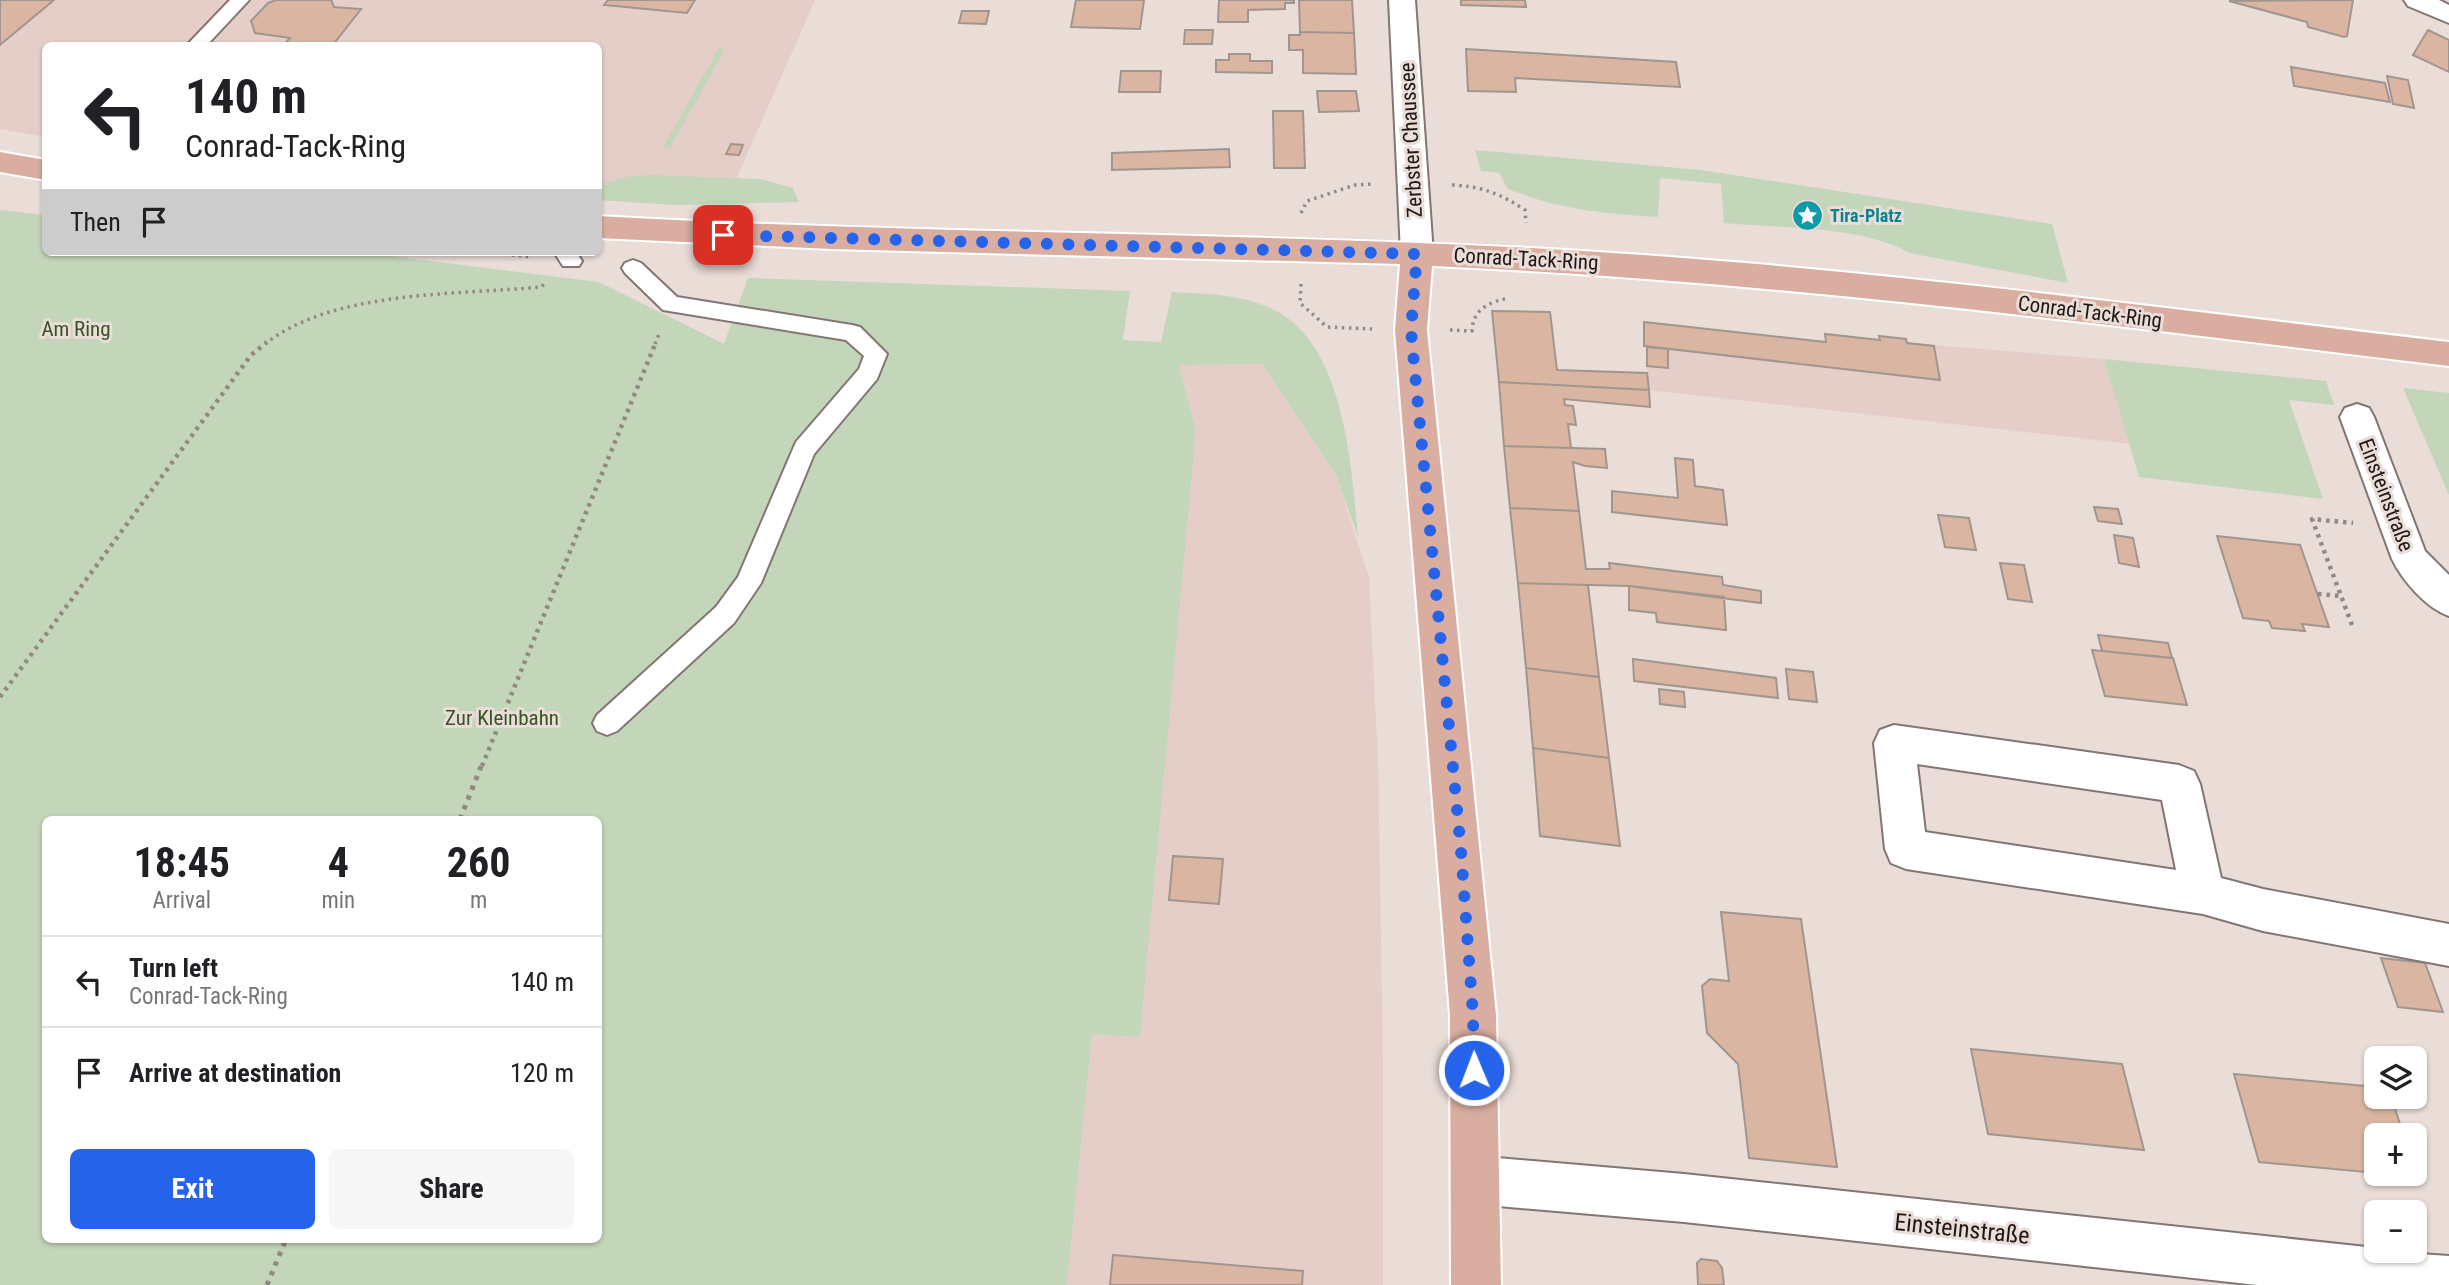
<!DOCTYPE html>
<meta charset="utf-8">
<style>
:root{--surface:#fff;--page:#f6f6f6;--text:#202124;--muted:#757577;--line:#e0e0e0;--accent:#2563eb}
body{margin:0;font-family:"Roboto Condensed",sans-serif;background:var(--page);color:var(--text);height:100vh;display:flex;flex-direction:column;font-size:26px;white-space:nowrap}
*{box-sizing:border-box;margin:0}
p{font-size:23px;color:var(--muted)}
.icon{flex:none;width:38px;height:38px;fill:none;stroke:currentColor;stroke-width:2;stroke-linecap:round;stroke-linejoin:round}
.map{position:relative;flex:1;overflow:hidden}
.side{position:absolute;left:42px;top:816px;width:560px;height:427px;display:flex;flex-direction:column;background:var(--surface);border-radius:10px;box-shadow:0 2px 5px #0004}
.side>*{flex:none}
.top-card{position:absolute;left:42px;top:42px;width:560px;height:214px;border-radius:10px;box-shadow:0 2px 5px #0004;background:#fff;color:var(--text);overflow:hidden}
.controls{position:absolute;left:2364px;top:1046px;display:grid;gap:14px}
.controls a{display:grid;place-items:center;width:63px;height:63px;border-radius:10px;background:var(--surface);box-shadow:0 2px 5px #0004;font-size:35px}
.pin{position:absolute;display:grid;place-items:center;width:60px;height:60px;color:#fff;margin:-30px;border-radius:14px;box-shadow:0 4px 10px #0006}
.me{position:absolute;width:77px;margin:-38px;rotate:359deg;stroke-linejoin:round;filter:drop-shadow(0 0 5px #0008)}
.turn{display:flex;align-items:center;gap:24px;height:147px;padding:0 28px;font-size:32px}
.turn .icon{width:91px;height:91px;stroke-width:2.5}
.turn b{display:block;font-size:49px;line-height:60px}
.then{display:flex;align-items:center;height:66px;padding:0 28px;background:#0003;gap:14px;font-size:26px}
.eta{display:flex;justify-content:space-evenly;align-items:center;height:119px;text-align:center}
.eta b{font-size:42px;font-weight:700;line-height:49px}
.primary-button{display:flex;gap:14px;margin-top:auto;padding:14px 28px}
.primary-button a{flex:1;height:80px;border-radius:10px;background:var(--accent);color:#fff;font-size:28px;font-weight:700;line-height:80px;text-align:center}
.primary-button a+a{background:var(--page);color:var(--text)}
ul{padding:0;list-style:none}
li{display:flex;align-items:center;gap:21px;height:91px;padding:0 28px;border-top:2px solid var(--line)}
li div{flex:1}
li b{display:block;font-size:26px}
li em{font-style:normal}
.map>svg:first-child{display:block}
</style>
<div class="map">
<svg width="2449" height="1285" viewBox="0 0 2449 1285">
<rect width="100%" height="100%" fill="#eadcd7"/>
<path fill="#e5cec7" d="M0 0H815L726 202 675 205 599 200 598 46H46L45 137 0 129Z
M1644 322 1825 342 1879 340V336L1906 339 1907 343 2104 359 2132 444 1649 390Z
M1179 364H1263L1337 477 1369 578 1378 762 1383 1057V1285H1067L1092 1034 1140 1036 1196 430Z"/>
<path fill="#c3d6b9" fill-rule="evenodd" d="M719 48 725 49 670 148 663 147Z
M1475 150 1701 170 2052 224 2068 283 1909 253C1866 226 1775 228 1724 223L1721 184 1660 178 1658 217C1605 214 1558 209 1508 189L1499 173 1481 171Z
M652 175 760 179 793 188 799 202 675 205 599 200V187L602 184 630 176Z
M0 210 45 215 46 252H358L599 282 724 344 748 278 1130 291 1123 340 1161 342 1172 292C1209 294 1247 294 1280 313 1345 351 1352 470 1358 537L1337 477 1263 364 1179 365 1196 430 1140 1037 1092 1034 1067 1285H0ZM46 819H598V1239H46Z
M2104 359 2326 381 2334 405 2289 400 2323 499 2139 477Z
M2403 388 2449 393V495Z"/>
<path fill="#dab6a2" stroke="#a1958f" stroke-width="2" d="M0 0H54L0 45Z
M276 0H331L334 7 361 9 332 46H283L290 38 255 33 251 21 268 3Z
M608 0H695L687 13 604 5Z
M1076 0H1144L1140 29 1071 27Z
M1219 0H1294V3H1285V9L1248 10V22H1218Z
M1299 0H1352L1354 33 1300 32Z
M1461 0H1525L1526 7 1461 5Z
M2353 0 2347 36 2344 37 2308 27 2307 22 2229 1Z
M962 11H989L986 24 959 23Z
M1185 30H1213L1212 44H1184Z
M2428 30 2449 40V72L2413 55Z
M1300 32 1354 33 1356 74 1303 73V50H1289V35H1300Z
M1466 49 1676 62 1680 87 1515 78 1516 92 1468 91Z
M1229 54H1250V61H1272V73L1216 72V60H1229Z
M2291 67 2385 83 2390 102 2294 86Z
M1121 71H1161L1160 92H1119Z
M2387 76 2408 80 2414 108 2393 104Z
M1317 91H1356L1359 111 1319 112Z
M1273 111H1303L1305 168H1274Z
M731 144 743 145 739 155 726 154Z
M1229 149 1230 167 1112 170V153Z
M1492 311 1550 312 1557 370 1647 373 1649 390 1499 382Z
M1644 322 1826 342 1825 334 1880 340 1879 336 1906 339 1907 343 1934 346 1940 380 1644 346Z
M1647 347 1668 349V368L1647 366Z
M1499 382 1649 390 1650 407 1564 399 1565 405 1573 406 1576 425 1568 424 1571 448 1504 446Z
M1504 446 1605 449 1607 468 1585 466 1573 462 1579 511 1510 508Z
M1675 458 1693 460 1695 486 1723 490 1727 525 1612 512V491L1678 498Z
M2094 507 2118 509 2122 524 2098 521Z
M1510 508 1579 511 1586 569H1610L1609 563 1722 577 1723 585 1761 591V603L1629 586 1518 583Z
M1938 515 1969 518 1976 550 1945 547Z
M2114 535 2133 538 2139 567 2119 563Z
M2217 536 2300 545 2329 627 2302 624 2305 631 2272 628 2269 621 2243 618Z
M2000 563 2024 565 2032 602 2008 599Z
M1518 583 1588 585 1599 677 1526 668Z
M1629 586 1724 597 1726 630 1657 622 1656 613 1629 610Z
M2098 635 2168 643 2172 658 2102 651Z
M2092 650 2173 658 2187 705 2105 696Z
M1633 659 1776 678 1778 698 1634 681Z
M1526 668 1599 677 1609 758 1533 748Z
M1786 669 1813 672 1817 702 1789 699Z
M1659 689 1684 692 1685 707 1660 704Z
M1533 748 1609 758 1620 846 1540 836Z
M1173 856 1223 859 1219 904 1169 900Z
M1721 912 1801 919 1837 1167 1749 1158 1738 1064 1707 1033 1702 986 1710 979 1729 981Z
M2381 958 2425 963 2443 1012 2398 1007Z
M1971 1049 2122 1064 2144 1150 1988 1134Z
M2234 1074 2376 1087V1097H2391L2404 1136H2376V1173L2259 1162Z
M1113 1255 1303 1271 1302 1285H1110Z
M1701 1259 1717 1261 1722 1268 1724 1285H1698L1697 1263Z"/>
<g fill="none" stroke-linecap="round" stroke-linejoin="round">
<defs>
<path id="service" d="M230 0H249L206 46H186Z
M554 252H576L582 261 579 266H563Z
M633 260 641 263 677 297 852 325 860 327 887 354 877 379 814 454 761 583 734 623 617 731 607 735 597 731 593 723 597 715 716 607 738 577 796 442 859 369 864 356 846 340 663 310 625 273 622 268 625 263Z"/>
<path id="minor" d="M2404 0H2439L2449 5V23L2408 6Z
M2357 404 2369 408 2374 417 2425 551 2449 575V616C2426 608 2402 580 2392 559L2340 417 2345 408Z
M1894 725 2179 765 2194 771 2200 784 2221 878 2263 889 2449 924V966L2263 931 2203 914 1906 869 1891 863 1885 849 1874 743 1880 730ZM1917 764 2162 800 2176 870 1925 832Z
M1475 1156 1684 1174 2376 1248V1251L2449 1256V1285H2257L1684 1222 1475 1204 1458 1197 1451 1180 1458 1163Z"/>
<path id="tertiary" d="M1389 0H1415L1433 254 1428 262 1417 265 1406 262 1401 254Z"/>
<path id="primary" d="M0 152 46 160V180L0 172Z
M598 216C909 234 1220 232 1531 248 1838 264 2144 306 2449 342V366C2110 325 1773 281 1432 266L1427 330 1496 1015 1501 1285H1451L1450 1015 1395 330 1400 264 831 249 598 238Z"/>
</defs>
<use href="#service" stroke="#837672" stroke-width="4"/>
<use href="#minor" stroke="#837672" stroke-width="4"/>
<use href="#tertiary" stroke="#837672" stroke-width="4"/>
<use href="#primary" stroke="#fff" stroke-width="4"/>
<path stroke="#928884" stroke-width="3.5" stroke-dasharray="2.5 4.5" stroke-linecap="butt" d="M1452 185C1481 186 1501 194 1525 210L1526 223
M1301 213 1307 201 1355 185 1373 184
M484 252 532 257
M1301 284 1300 303 1327 327 1372 329
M1450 330 1472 331C1473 309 1489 302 1509 298
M265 344C333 290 457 295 541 287L547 282
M655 344 659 334"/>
<path stroke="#928884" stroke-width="4.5" stroke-dasharray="3.5 5" stroke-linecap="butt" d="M2318 594 2341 596
M2352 625 2312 519 2353 523
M0 697 251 355 267 342
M482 766 656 342"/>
<path stroke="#928884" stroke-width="5" stroke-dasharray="4.5 6" stroke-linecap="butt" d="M460 819 482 764
M267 1285 286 1239"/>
<use href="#service" fill="#fff" fill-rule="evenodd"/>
<use href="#minor" fill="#fff" fill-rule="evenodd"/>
<use href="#tertiary" fill="#fff" fill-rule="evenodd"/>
<use href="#primary" fill="#d9aea0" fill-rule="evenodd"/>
</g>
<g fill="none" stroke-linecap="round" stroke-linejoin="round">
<path stroke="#2563eb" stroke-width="12" stroke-dasharray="0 21.6" d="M723 235 1417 254 1411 330 1413 353 1461 851 1473 1015 1474 1070"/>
</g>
<defs>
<symbol id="sight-disc" viewBox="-11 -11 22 22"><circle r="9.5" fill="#0f9aa8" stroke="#eadcd7"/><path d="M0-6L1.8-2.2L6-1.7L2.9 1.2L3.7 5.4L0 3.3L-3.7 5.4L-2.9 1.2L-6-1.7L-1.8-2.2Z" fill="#fff"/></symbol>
</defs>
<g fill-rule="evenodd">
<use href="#sight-disc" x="1790" y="198" width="35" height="35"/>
</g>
<g text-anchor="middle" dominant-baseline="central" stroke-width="6" stroke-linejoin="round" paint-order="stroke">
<g font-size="18" font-weight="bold" fill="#0d838f" stroke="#eadcd7" text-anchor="start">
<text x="1830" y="215">Tira-Platz</text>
</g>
<g font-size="21" fill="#1e1917" stroke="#eadcd7">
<text transform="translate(1411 140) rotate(-93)">Zerbster Chaussee</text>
<text transform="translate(1526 259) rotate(3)">Conrad-Tack-Ring</text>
<text transform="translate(2090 312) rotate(7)">Conrad-Tack-Ring</text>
<text transform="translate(2386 495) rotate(69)">Einsteinstraße</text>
</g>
<g font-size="21" fill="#365426" stroke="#eadcd7">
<text x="76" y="329">Am Ring</text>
<text x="502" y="718">Zur Kleinbahn</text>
</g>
<g font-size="24" fill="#1e1917" stroke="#eadcd7">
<text transform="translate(1962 1229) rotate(6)">Einsteinstraße</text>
</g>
</g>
</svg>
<div class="controls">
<a><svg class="icon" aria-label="layers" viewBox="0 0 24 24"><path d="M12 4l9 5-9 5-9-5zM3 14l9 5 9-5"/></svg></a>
<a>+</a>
<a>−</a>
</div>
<div class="pin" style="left:723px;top:235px;background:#d93025"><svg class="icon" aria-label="arrive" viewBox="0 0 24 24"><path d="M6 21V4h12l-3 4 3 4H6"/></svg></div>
<svg class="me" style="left:1474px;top:1070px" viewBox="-20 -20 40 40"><circle r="17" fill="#2563eb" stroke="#fff" stroke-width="3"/><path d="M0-11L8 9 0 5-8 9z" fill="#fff"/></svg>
<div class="top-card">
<div class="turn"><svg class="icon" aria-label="left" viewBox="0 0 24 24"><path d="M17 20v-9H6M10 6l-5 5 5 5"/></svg><div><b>140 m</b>Conrad-Tack-Ring</div></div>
<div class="then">Then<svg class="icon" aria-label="arrive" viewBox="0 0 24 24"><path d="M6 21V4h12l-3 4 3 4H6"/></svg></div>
</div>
<section class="side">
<div class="eta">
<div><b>18:45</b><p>Arrival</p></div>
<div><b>4</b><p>min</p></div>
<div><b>260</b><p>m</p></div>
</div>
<ul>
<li><svg class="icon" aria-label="left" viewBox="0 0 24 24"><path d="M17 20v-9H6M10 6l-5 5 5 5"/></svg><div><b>Turn left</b><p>Conrad-Tack-Ring</p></div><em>140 m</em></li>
<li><svg class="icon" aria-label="arrive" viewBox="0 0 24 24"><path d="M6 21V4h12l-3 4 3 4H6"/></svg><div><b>Arrive at destination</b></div><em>120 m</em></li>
</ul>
<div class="primary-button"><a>Exit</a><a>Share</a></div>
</section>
</div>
